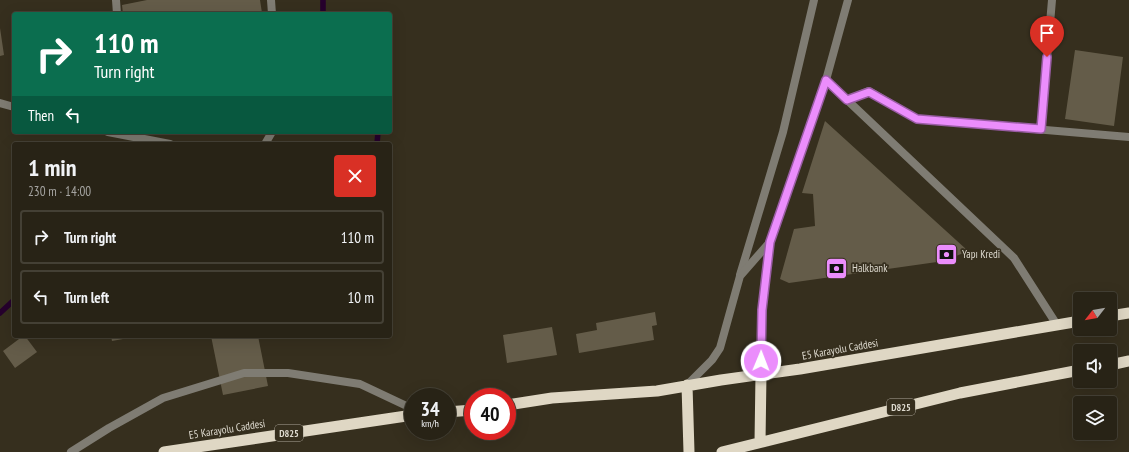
<!DOCTYPE html>
<meta charset="utf-8">
<style>
:root{--surface:#282316;--page:#342f23;--text:#f1f3f6;--muted:#a5a4a1;--line:#444035}
body{margin:0;font-family:"PT Sans Narrow",sans-serif;background:var(--page);color:var(--text);height:100vh;display:flex;flex-direction:column;font-size:15px;white-space:nowrap}
*{box-sizing:border-box;margin:0}
p{font-size:13px;color:var(--muted)}
.icon{flex:none;width:22px;height:22px;fill:none;stroke:currentColor;stroke-width:2;stroke-linecap:round;stroke-linejoin:round}
.map{position:relative;flex:1;overflow:hidden}
.drawer{position:absolute;left:12px;top:142px;width:380px;height:196px;display:flex;flex-direction:column;background:var(--surface);border-radius:4px;box-shadow:0 4px 16px #0002,0 0 0 1px var(--line)}
.drawer>*{flex:none}
.top-card{position:absolute;left:12px;top:12px;width:380px;height:122px;border-radius:4px;box-shadow:0 4px 16px #0002,0 0 0 1px var(--line);background:#0b6e4f;color:#fff;overflow:hidden}
.needle{width:26px;rotate:239deg}
.tools{position:absolute;left:1073px;top:292px;display:grid;gap:8px}
.tools a{display:grid;place-items:center;width:44px;height:44px;border-radius:4px;background:var(--surface);box-shadow:0 4px 16px #0002,0 0 0 1px var(--line);font-size:20px}
.speed{position:absolute;left:404px;top:388px;display:flex;gap:8px;font-size:20px;font-weight:700;text-align:center}
.speed>*{display:grid;place-content:center;width:52px;height:52px;border-radius:50%;background:var(--surface);box-shadow:0 4px 16px #0002,0 0 0 1px var(--line);line-height:1}
.speed small{font-size:10px;font-weight:400}
.speed .limit{border:6px solid #d22;background:#fff;color:#111}
.pin{position:absolute;display:grid;place-items:center;width:34px;height:34px;color:#fff;margin:-41px -17px;border-radius:50% 50% 50% 0;rotate:-45deg;box-shadow:0 0 4px #0007}
.pin .icon{rotate:45deg}
.me{position:absolute;width:44px;margin:-22px;rotate:1deg;stroke-linejoin:round;filter:drop-shadow(0 0 3px #0008)}
.turn{display:flex;align-items:center;gap:14px;height:84px;padding:0 16px;font-size:18px}
.turn .icon{width:52px;height:52px;stroke-width:2.5}
.turn b{display:block;font-size:28px;line-height:34px}
.then{display:flex;align-items:center;height:38px;padding:0 16px;background:#0003;gap:8px;font-size:15px}
.round{display:grid;place-items:center;flex:none;width:42px;height:42px;border-radius:4px;background:var(--page)}
.summary{display:flex;align-items:center;justify-content:space-between;height:68px;padding:0 16px}
h1{font-size:24px;font-weight:700;line-height:30px}
ul{padding:0;list-style:none}
li{display:flex;align-items:center;gap:12px;height:54px;margin:0 8px 6px;padding:0 8px;border:2px solid var(--line);border-radius:4px}
li div{flex:1}
li b{display:block;font-size:15px}
li em{font-style:normal}
.map>svg:first-child{display:block}
</style>
<div class="map">
<svg width="1129" height="452" viewBox="0 0 1129 452">
<rect width="100%" height="100%" fill="#362f1e"/>
<g fill="none" stroke-linecap="round" stroke-linejoin="round">
<path stroke="#26002d" stroke-width="5.5" d="M323 0V14
M377 144 378 132
M0 313 14 300"/>
</g>
<path fill="#645c49" d="M147 0H260L262 13 190 12 191 14H123L122 5Z
M0 28 4 55 0 56Z
M1075 50 1123 57 1114 126 1065 119Z
M825 121 967 250 961 254 944 261 789 283 780 279 794 229 815 226 813 194 802 193Z
M655 312 657 325 652 326 654 340 579 353 576 334 597 330 596 323Z
M552 327 557 355 507 363 503 335Z
M23 336H25L37 352 15 368 3 351Z
M111 336H134V337L112 341Z
M211 336H258L268 386 223 395Z"/>
<g fill="none" stroke-linecap="round" stroke-linejoin="round">
<path stroke="#7f7c73" stroke-width="8" d="M116 0 117 14
M271 0 272 14
M826 80 1014 258 1057 325
M847 100 869 91 917 119 1129 137
M0 103 14 107
M1041 129 1052 0
M108 132 170 144
M265 144 272 132
M740 275 783 132 814 0
M71 452 109 428 163 398 244 373H288L360 384 413 409"/>
<path stroke="#7f7c73" stroke-width="8" d="M770 242 826 80 848 0"/>
<path stroke="#7f7c73" stroke-width="8" d="M761 374 762 309 770 242
M687 385 712 360 720 348 740 276 770 242"/>
<path stroke="#dfd7c4" stroke-width="11" d="M1110 316 1129 313
M1110 365 1129 361
M687 385 689 452
M507 405 552 398 657 391 721 380 800 369 1080 321
M447 412 473 410
M760 442 761 374
M164 452 413 415
M722 452 960 393 1080 370"/>
</g>
<g fill="none" stroke-linecap="round" stroke-linejoin="round">
<defs>
<path id="route" d="M761 361 762 310 770 242 826 80 847 100 869 92 917 119 1041 129 1047 57"/>
</defs>
<use href="#route" stroke="#995ca4" stroke-width="10"/>
<use href="#route" stroke="#eb8dfc" stroke-width="7"/>
</g>
<defs>
<symbol id="bank-square" viewBox="-11 -11 22 22"><rect x="-9" y="-9" width="18" height="18" rx="4" fill="#eb8dfc" stroke="#362f1e"/><path d="M-6-4H6V4H-6ZM0-2.3a2.3 2.3 0 1 0 0 4.6a2.3 2.3 0 1 0 0-4.6Z" fill="#111"/></symbol>
</defs>
<g fill-rule="evenodd">
<use href="#bank-square" x="934" y="242" width="25" height="25"/>
<use href="#bank-square" x="824" y="256" width="25" height="25"/>
</g>
<g text-anchor="middle" dominant-baseline="central" stroke-width="3.5" stroke-linejoin="round" paint-order="stroke">
<g fill="#362f1e" stroke="#aca79a" stroke-width="1">
<rect x="887" y="399" width="28" height="16" rx="3"/>
<rect x="275" y="425" width="28" height="16" rx="3"/>
</g>
<g font-size="10" font-weight="bold" fill="#dedacf">
<text x="901" y="407">D825</text>
<text x="289" y="433">D825</text>
</g>
<g font-size="11" fill="#dedacf" stroke="#362f1e" text-anchor="start">
<text x="962" y="254">Yapı Kredi</text>
<text x="852" y="268">Halkbank</text>
</g>
<g font-size="11" fill="#dedacf" stroke="#362f1e">
<text transform="translate(840 349) rotate(-10)">E5 Karayolu Caddesi</text>
<text transform="translate(227 429) rotate(-9)">E5 Karayolu Caddesi</text>
</g>
</g>
</svg>
<div class="tools">
<a><svg class="needle" viewBox="-14 -14 28 28"><path d="M0-13l5 13h-10z" fill="#e53935"/><path d="M0 13l5-13h-10z" fill="#a5a4a1"/></svg></a>
<a><svg class="icon" aria-label="sound" viewBox="0 0 24 24"><path d="M4 9h4l5-4v14l-5-4H4zM17 9q2 3 0 6"/></svg></a>
<a><svg class="icon" aria-label="layers" viewBox="0 0 24 24"><path d="M12 4l9 5-9 5-9-5zM3 14l9 5 9-5"/></svg></a>
</div>
<div class="speed"><div>34<small>km/h</small></div><div class="limit">40</div></div>
<div class="pin" style="left:1047px;top:57px;background:#d93025"><svg class="icon" aria-label="arrive" viewBox="0 0 24 24"><path d="M6 21V4h12l-3 4 3 4H6"/></svg></div>
<svg class="me" style="left:761px;top:361px" viewBox="-20 -20 40 40"><circle r="17" fill="#eb8dfc" stroke="#fff" stroke-width="3"/><path d="M0-11L8 9 0 5-8 9z" fill="#fff"/></svg>
<div class="top-card">
<div class="turn"><svg class="icon" aria-label="right" viewBox="0 0 24 24"><path d="M7 20v-9h11M14 6l5 5-5 5"/></svg><div><b>110 m</b>Turn right</div></div>
<div class="then">Then<svg class="icon" aria-label="left" viewBox="0 0 24 24"><path d="M17 20v-9H6M10 6l-5 5 5 5"/></svg></div>
</div>
<section class="drawer">
<div class="summary"><div><h1>1 min</h1><p>230 m · 14:00</p></div><a class="round" style="background:#d93025;color:#fff"><svg class="icon" aria-label="close" viewBox="0 0 24 24"><path d="M6 6l12 12M18 6L6 18"/></svg></a></div>
<ul>
<li><svg class="icon" aria-label="right" viewBox="0 0 24 24"><path d="M7 20v-9h11M14 6l5 5-5 5"/></svg><div><b>Turn right</b></div><em>110 m</em></li>
<li><svg class="icon" aria-label="left" viewBox="0 0 24 24"><path d="M17 20v-9H6M10 6l-5 5 5 5"/></svg><div><b>Turn left</b></div><em>10 m</em></li>
</ul>
</section>
</div>
